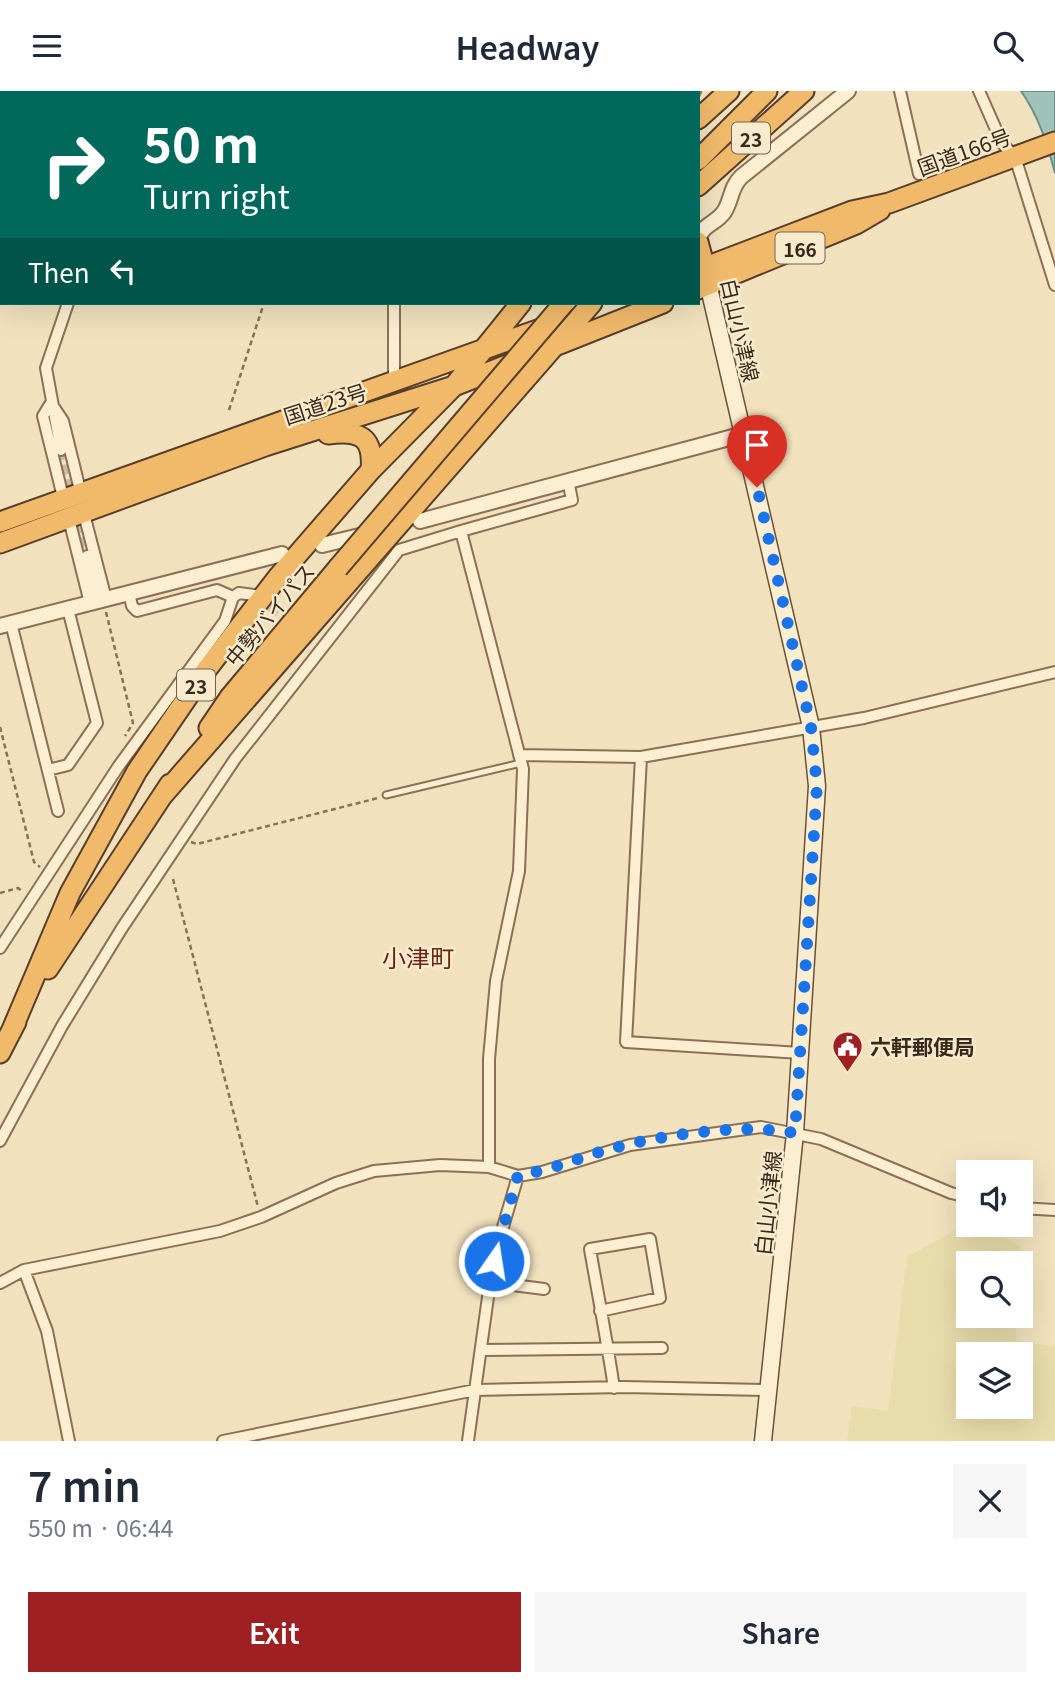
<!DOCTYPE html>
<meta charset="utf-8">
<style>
:root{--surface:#fff;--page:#f6f6f7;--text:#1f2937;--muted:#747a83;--accent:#9e2023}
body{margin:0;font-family:Georgia,"Noto Sans JP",serif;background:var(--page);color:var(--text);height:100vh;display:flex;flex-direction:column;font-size:26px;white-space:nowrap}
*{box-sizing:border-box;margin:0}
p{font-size:23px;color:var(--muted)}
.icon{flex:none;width:38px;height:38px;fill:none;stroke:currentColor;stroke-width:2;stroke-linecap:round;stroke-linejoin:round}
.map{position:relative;height:1350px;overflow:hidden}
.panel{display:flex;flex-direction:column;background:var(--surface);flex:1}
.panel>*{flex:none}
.top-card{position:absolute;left:0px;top:0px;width:700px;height:214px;box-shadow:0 7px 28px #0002;background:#00695c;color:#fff;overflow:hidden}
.fabs{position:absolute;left:956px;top:1069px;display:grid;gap:14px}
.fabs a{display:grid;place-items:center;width:77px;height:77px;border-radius:0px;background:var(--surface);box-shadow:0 7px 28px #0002;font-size:35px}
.pin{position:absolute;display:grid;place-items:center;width:60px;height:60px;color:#fff;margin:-72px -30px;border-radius:50% 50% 50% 0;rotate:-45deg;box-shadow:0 0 7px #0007}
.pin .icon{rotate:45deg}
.me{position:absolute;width:77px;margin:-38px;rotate:13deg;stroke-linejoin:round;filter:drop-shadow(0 0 5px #0008)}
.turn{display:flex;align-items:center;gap:24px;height:147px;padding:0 28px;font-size:32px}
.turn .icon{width:91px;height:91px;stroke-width:2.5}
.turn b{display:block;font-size:49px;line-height:60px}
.then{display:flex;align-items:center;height:66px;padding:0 28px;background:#0003;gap:14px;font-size:26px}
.round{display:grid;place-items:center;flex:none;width:74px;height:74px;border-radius:0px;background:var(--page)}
.summary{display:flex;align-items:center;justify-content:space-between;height:119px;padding:0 28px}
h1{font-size:42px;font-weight:600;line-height:52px}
.button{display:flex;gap:14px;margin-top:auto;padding:14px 28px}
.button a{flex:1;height:80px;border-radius:0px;background:var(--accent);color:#fff;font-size:28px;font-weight:600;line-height:80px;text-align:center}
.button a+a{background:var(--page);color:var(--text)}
header{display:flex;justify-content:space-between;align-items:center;height:91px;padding:0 28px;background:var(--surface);font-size:32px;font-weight:600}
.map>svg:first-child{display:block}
</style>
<header><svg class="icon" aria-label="menu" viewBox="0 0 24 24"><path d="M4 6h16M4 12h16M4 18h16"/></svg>Headway<svg class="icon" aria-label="search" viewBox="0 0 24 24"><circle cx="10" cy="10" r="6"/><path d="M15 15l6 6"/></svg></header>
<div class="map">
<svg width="1055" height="1350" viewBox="0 0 1055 1350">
<rect width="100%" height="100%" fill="#f1e1bd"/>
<path fill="#e8dcaa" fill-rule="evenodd" d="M968 1132 981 1134 1021 1156 1020 1172H968V1225H1017L1016 1251 1055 1255V1350H847L852 1315 888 1320 907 1166ZM968 1264H1020V1316H968Z"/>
<path fill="#a1c2b8" stroke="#689086" stroke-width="2" d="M1021 0H1055V82C1047 52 1039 26 1021 0Z"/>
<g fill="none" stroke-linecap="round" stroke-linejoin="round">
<path stroke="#ccbc9d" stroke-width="10" stroke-dasharray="10 5" stroke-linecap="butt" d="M61 359 87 465
M258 507 294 532"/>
<defs>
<path id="service" d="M386 704 521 672"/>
<path id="minor" d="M900 0 919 83
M979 0 1002 52 1015 66 1055 194
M139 2V0
M329 2 330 0
M533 2 534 0
M665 2 667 0
M694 2 695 0
M0 65H2
M394 292V212
M61 359 46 277 68 212
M64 410 43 325 51 312 63 330 81 403
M84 423 106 508
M69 428 90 512
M87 465 98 510
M129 502 132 515 137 520 217 499 233 506
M11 532 58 720
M519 664 641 666 864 627 1055 581
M641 666 626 951 800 962
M48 679 68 674 97 632 68 518
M0 857 118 676 225 530 233 506 239 502 254 504
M0 1050 62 935 122 837 235 668 399 459 461 440
M489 1076V968L496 890 519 780 523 678 461 440 572 409 568 389
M1020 1117 1055 1119
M24 1179 47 1240 69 1350
M490 1191 544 1198
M0 1192 24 1179 220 1140 261 1126 336 1092 374 1080 440 1074 489 1076 518 1085 542 1081 630 1054 761 1036 821 1048 951 1102 968 1106
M600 1220 660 1207 650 1148 590 1158C598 1204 607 1250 614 1297
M481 1259 662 1257
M223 1350 475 1299 624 1296 769 1299
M468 1350 493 1170 518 1085"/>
<path id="tertiary" d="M698 149C702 133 716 133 724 121 732 109 730 97 741 86L848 0
M420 430 744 343
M322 454 368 443
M0 535 282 463"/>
<path id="secondary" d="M706 184 811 636 817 695 795 1042 763 1350"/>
<path id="trunk" d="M698 28 729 0
M698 69 767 0
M698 95 804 0
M698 151 705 177
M698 179 852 120 889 112 1055 51
M698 198 856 133 880 119
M328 343C359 339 374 345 371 379
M0 431 546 236
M0 452 265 355 454 295 663 212
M209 637 230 606 338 477
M163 704 592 212
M48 878 170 693
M11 941 70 802 137 680 204 582 278 486 371 379 454 295 521 212
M0 962 16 931"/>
</defs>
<use href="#service" stroke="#8b7055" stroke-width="9"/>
<use href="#minor" stroke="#8b7055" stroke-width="14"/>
<use href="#tertiary" stroke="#8b7055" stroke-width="18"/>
<use href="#secondary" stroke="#6c5138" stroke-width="19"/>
<use href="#trunk" stroke="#583e2a" stroke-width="23"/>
<path stroke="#8b7055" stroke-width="2.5" stroke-dasharray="5 3.5" stroke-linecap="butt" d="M229 319 264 212
M106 521 133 632 125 645
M0 636 34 771 40 776
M191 751 197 753 378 707
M173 788 258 1116
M0 802 18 797 23 801"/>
<use href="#service" stroke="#fceed1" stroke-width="5"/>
<use href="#minor" stroke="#fceed1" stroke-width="10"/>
<use href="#tertiary" stroke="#fceed1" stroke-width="14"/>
<use href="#secondary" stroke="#fceed1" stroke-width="16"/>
<use href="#trunk" stroke="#f1ba6b" stroke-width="19"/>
<defs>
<path id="trunk-bridge" d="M338 477 564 212"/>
</defs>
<use href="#trunk-bridge" stroke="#583e2a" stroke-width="23" stroke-linecap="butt"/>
<use href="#trunk-bridge" stroke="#f1ba6b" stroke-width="19"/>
</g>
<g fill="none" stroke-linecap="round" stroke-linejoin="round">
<path stroke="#1a73e8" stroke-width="12" stroke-dasharray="0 21.6" d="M494 1170 518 1084C549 1080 576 1068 606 1059 662 1044 738 1032 795 1042L817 695 811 636 757 396"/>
</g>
<defs>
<symbol id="civic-pin" viewBox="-11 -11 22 30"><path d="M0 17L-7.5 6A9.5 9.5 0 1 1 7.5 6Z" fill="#9e2023" stroke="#f8ebcd"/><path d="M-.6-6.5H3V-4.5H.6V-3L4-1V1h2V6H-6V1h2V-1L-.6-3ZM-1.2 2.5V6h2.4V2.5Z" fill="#fff"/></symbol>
</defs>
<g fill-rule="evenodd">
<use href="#civic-pin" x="830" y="938" width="35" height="47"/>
</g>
<g text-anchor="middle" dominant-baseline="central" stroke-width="5" stroke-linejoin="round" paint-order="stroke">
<g fill="#f8ebcd" stroke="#726350" stroke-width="2">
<rect x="732" y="31.5" width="38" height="31" rx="5"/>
<rect x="775.5" y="141.5" width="49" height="31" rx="5"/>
<rect x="177" y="578.5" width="38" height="31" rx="5"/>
</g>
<g font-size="19" font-weight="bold" fill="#39291b">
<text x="751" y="47">23</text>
<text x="800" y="157">166</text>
<text x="196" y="594">23</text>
</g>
<g font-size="21" fill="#39291b" stroke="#f8ebcd">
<text transform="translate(964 60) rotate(-20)">国道166号</text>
<text transform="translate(741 239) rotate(77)">白山小津線</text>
<text transform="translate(325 312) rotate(-18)">国道23号</text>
<text transform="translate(269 523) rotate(-50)">中勢バイパス</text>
<text transform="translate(767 1112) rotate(-84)">白山小津線</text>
</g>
<g font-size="21" font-weight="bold" fill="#39291b" stroke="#f8ebcd" text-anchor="start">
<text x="870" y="955">六軒郵便局</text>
</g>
<g font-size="24" fill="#692617" stroke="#f8ebcd">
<text x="418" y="865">小津町</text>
</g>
</g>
</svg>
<div class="fabs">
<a><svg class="icon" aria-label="sound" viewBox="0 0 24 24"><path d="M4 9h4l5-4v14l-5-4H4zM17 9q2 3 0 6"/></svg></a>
<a><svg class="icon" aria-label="search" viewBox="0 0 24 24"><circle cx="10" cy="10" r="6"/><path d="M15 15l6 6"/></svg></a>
<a><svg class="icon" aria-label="layers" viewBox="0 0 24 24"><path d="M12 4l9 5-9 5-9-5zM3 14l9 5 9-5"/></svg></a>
</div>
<div class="pin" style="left:757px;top:396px;background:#d93025"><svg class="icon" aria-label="arrive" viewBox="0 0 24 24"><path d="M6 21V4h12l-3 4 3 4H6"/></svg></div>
<svg class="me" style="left:494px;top:1170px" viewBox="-20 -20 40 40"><circle r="17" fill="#1a73e8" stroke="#fff" stroke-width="3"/><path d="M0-11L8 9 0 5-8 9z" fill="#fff"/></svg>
<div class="top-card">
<div class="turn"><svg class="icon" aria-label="right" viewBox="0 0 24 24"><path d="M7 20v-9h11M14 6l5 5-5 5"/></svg><div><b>50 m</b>Turn right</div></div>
<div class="then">Then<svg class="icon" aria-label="left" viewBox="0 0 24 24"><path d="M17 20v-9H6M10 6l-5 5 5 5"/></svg></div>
</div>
</div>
<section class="panel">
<div class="summary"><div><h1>7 min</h1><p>550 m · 06:44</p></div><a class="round"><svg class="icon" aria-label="close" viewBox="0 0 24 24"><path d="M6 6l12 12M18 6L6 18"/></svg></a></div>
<div class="button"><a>Exit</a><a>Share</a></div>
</section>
